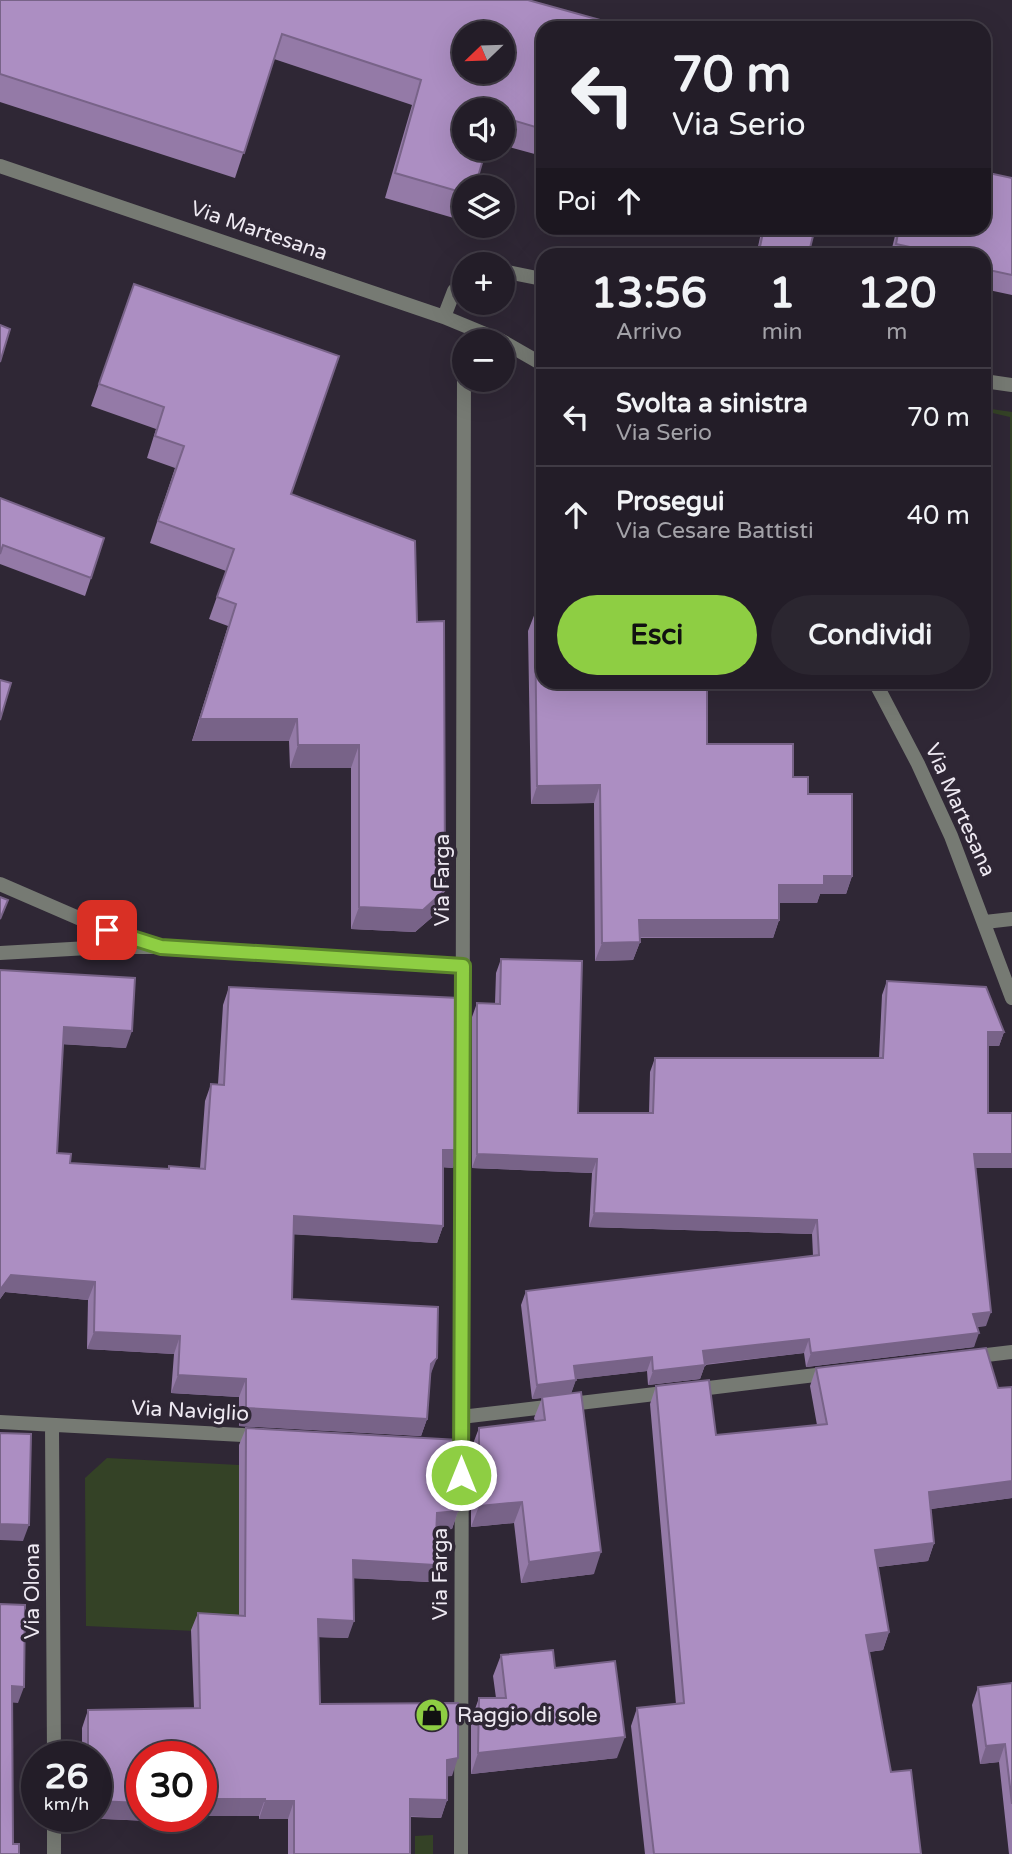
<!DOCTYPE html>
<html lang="it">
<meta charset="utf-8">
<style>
:root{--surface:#231d28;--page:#2b2630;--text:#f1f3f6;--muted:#a3a2a8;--line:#403b45;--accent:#8ece43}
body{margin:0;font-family:"Varela Round",sans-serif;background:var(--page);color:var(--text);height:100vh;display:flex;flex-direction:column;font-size:26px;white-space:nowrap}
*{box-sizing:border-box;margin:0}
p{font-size:23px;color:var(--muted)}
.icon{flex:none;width:38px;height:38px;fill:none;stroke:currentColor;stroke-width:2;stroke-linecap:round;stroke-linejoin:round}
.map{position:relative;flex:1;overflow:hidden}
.panel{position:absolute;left:536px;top:248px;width:455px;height:441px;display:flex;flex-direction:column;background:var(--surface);border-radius:21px;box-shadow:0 7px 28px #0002,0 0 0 2px var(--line)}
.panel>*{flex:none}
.hud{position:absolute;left:536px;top:21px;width:455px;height:214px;border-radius:21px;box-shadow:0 7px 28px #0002,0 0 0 2px var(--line);background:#231d28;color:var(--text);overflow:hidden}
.needle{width:46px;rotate:247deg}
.tools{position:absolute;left:452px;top:21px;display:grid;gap:14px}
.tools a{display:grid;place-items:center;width:63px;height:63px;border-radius:50%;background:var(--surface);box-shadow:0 7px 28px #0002,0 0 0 2px var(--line);font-size:35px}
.speed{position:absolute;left:21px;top:1741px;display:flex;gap:14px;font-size:35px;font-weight:700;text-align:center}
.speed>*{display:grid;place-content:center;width:91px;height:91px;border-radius:50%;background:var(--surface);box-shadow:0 7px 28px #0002,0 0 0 2px var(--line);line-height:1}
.speed small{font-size:18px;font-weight:400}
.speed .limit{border:10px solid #d22;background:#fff;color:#111}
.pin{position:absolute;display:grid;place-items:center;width:60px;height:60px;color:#fff;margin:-30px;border-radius:14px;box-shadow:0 4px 10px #0006}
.me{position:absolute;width:77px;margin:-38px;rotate:0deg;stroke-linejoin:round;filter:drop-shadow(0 0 5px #0008)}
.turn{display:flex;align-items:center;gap:24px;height:147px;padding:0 21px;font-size:32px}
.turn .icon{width:91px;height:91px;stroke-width:2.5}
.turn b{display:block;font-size:49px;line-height:60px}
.then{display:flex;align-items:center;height:66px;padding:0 21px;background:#0003;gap:14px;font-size:26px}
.eta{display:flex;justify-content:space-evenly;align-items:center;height:119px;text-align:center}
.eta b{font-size:42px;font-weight:700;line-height:49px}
.action{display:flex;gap:14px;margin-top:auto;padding:14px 21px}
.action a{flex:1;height:80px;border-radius:42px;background:var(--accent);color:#111;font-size:28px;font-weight:700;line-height:80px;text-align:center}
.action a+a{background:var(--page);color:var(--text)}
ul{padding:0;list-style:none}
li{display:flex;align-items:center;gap:21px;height:98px;padding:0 21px;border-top:2px solid var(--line)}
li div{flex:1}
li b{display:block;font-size:26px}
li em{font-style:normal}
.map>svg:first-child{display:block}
</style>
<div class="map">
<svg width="1012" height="1854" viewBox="0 0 1012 1854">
<rect width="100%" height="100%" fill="#2f2735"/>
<path fill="#344226" d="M984 408 1012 412V809L1010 417 984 411Z
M107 1458 239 1465V1633L86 1626 85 1478Z
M433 1835V1854H415V1836Z"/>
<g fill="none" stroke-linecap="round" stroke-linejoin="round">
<path stroke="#767a73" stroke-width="14" d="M0 166 444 317 502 341
M502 271 542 279
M444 317 454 291 464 279
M502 341 542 364
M984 381 1012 385
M875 682 918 764 951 836 1012 998
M0 884 90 923 145 942
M985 922 1012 919
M0 953 106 947H161L463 966
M970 1357 1012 1352
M692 1390 832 1373
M461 1417 672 1392
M0 1422 261 1436
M52 1425 54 1757
M54 1816V1854
M461 1854 464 369"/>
</g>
<path fill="#947aa7" d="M0 0 542 28V156L502 145V110H464V221L385 198 412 105 274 59 235 178 0 102Z
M1012 178V295L984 289V256H890L897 228H984Z
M762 228H815L808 256H756Z
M134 284 291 494 417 622 437 913 415 932 351 929V768H290L289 741H192L228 626 209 619 226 571 150 543 175 468 147 458 156 429 91 406Z
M0 498 91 578 85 596 0 564Z
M535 613 707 744 793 777 808 794 852 876 846 894H820L817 903H779V920L773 938H639L640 942 633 960 595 961 594 803 531 804 528 631Z
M501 959 578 1113H649L650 1072 655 1058H879L882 995 887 981 1004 1032 999 1046H988V1113L1012 1168H975L986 1326 977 1327 974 1347 806 1367 804 1353 705 1365 700 1379 648 1385 647 1371 576 1379 571 1393 594 1574 521 1583 514 1523 471 1527V1449L479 1428 535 1421 534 1418 542 1398 532 1399 521 1305 526 1291 813 1256 812 1234 589 1227 592 1173 472 1168V1017L477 1003H495L496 973Z
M0 970 126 1048 63 1044 57 1153 70 1163 168 1169 169 1166 200 1168 205 1101 211 1084H218L223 1005 229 987 459 1150 453 1168 443 1167V1226L437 1243 293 1234 292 1299 430 1376 427 1419 421 1436 239 1426V1397L171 1393 174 1354 87 1349 88 1300 5 1292 0 1299Z
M816 1368 1012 1498 931 1509 934 1543 928 1561 878 1567 889 1632 883 1650 869 1652 891 1772 921 1854H645L631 1726 637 1708 676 1704 650 1404 656 1386 716 1435 817 1425 810 1386Z
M246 1428 458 1511 452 1529 437 1530 435 1565 429 1582 354 1578 348 1638 319 1637 320 1704 452 1776H447V1800L441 1818 410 1817V1854H288V1819H259V1816H151L149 1821 82 1818V1816H96V1757H82V1728L88 1710 194 1708 191 1630 198 1613 239 1615V1445Z
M501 1655 555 1668 617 1758 471 1774V1720L479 1698H496L493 1676Z
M1012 1683V1854H1009L999 1762 980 1764 972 1705 978 1687Z"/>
<path fill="#786388" d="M989 499 984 514V504Z
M200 719H297L289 741H192Z
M298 745H359L351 768H290Z
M600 785 594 803 531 804 537 786Z
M824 876H852L846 894H820L817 903H772L779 885Z
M445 890 437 913 415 932 351 929 359 907Z
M639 920H779L773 938 633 937Z
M640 942 633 960 595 961 602 943Z
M64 1027 132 1031 126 1048 58 1044Z
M988 1032H1004L999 1046H983Z
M443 1150H459L453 1168 437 1167Z
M477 1154 597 1159 592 1173 472 1168Z
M974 1154H1012V1168H968Z
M594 1213 817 1220 812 1234 589 1227Z
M294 1216 443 1226 437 1243 287 1234Z
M11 1275 95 1282 88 1300 5 1292 0 1299V1290Z
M991 1312 986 1326 968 1327 973 1314Z
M94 1332 180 1336 174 1354 87 1349Z
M979 1333 974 1347 806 1367 811 1353Z
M809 1339 804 1353 698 1365 703 1351Z
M652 1357 647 1371 569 1380 574 1366Z
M437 1358 430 1376 431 1364Z
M705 1365 700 1379 648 1385 653 1371Z
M178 1375 246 1379 239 1397 171 1393Z
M576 1380 571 1394 532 1399 537 1385Z
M246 1408 427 1419 421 1436 239 1426Z
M1012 1481V1498L923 1510 929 1492Z
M522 1502 514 1523 471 1527 479 1506Z
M458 1511 452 1529 431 1531 437 1513Z
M0 1524 29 1525 23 1541 0 1540Z
M934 1543 928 1561 869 1568 875 1550Z
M601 1552 594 1574 521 1583 529 1562Z
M353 1560 435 1565 429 1582 347 1578Z
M318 1619 354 1621 348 1638 312 1637Z
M889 1632 883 1650 860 1653 866 1635Z
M12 1686 24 1687 18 1703 6 1702Z
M625 1737 617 1758 471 1774 478 1753Z
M1005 1744 999 1762 980 1764 986 1746Z
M458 1758 452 1776 441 1777 447 1760Z
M201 1799H265L259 1816H201Z
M410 1799 447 1800 441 1818 404 1816Z
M96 1801 142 1803V1816H151L149 1821 82 1818 83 1816H96Z
M265 1801H294L288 1819H259Z"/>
<path fill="#ac8ec2" stroke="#786388" stroke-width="2" fill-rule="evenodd" d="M0 0H528L629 28H542V129L502 117V110H464V149H486L475 187H464V193L395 173 421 80 282 34 244 153 0 74ZM464 33H502V72H464Z
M984 172 1012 178V275L984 269V256H922L909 253 910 247 896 244 899 228H984Z
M764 228H815L808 256H758Z
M134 284 339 356 291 494 415 541 417 622 444 621 445 890 423 910 359 907V745H298L297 719H200L236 604 217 597 234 549 158 521 184 446 155 436 164 407 99 384Z
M0 325 10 329 0 362Z
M984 493 989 499 984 504Z
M0 498 104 538 91 578 3 545 0 554Z
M535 613H542V682H707V744H793V777H808V794H852V876H824V885H779V920H639L640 942 602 943 600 785 537 786Z
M0 680 11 683 0 720Z
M0 897 8 900 0 919Z
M501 959 582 961 578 1113H653L655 1058H883L887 981 986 987 1004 1032H988V1113H1012V1154H974L991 1312 973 1314 979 1333 811 1353 809 1339 703 1351 705 1365 653 1371 652 1357 574 1366 576 1380 537 1385 526 1291 819 1255 817 1220 594 1213 597 1159 477 1154V1003L500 1004Z
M0 970 135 978 132 1031 64 1027 57 1153 71 1154 70 1163 169 1169V1166L205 1169 211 1084 224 1085 229 987 459 998V1150H443V1226L294 1216 292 1299 438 1307 437 1358 431 1364 427 1419 246 1408V1379L178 1375 180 1336 94 1332 95 1282 11 1275 0 1290Z
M986 1348 998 1388 1012 1387V1481L929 1492 934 1543 875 1550 889 1632 866 1635 891 1772 911 1770 921 1854H654L637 1708 684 1703 656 1386 709 1380 716 1435 827 1424 816 1368Z
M581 1392 601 1552 529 1562 522 1502 479 1506V1428L545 1420 542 1397Z
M246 1428 459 1440 458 1511 437 1513 435 1565 353 1560 354 1621 318 1619 320 1704 458 1703V1758L447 1760V1800L410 1799V1854H294V1801H265V1799H201V1757H142V1803L96 1801V1757H88V1710L200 1708 198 1613 245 1616Z
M0 1433 31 1434 29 1525 0 1524Z
M0 1604 25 1605 24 1687 12 1686 13 1844H19V1854H0Z
M553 1650 555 1668 615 1661 625 1737 478 1753 479 1698H506L501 1655Z
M1012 1683V1804L1005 1744 986 1746 978 1687Z"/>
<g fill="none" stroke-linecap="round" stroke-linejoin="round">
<defs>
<path id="route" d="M107 930 161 947 463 966 461 1475"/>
</defs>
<use href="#route" stroke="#5c862c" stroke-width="18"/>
<use href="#route" stroke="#8ece43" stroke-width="12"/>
</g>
<defs>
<symbol id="shop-disc" viewBox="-11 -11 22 22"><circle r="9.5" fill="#8ece43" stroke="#2f2735"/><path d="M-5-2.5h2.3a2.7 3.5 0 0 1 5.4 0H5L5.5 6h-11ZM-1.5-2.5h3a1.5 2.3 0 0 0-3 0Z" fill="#111"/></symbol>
</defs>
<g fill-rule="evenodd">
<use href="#shop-disc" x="413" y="1696" width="38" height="38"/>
</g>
<g text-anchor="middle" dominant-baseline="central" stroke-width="7" stroke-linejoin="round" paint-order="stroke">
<g font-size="21" fill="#eee9f2" stroke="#2f2735">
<text transform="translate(259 231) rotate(19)">Via Martesana</text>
<text transform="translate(960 810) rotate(66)">Via Martesana</text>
<text transform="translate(442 880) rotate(-90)">Via Farga</text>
<text transform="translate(190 1411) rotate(3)">Via Naviglio</text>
<text transform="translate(440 1574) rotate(-90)">Via Farga</text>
<text transform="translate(32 1591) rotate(-90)">Via Olona</text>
</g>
<g font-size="21" fill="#eee9f2" stroke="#2f2735" text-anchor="start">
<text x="457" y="1715">Raggio di sole</text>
</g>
</g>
</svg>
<div class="tools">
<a><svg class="needle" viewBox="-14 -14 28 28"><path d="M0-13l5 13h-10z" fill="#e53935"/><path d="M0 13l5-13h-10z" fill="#a3a2a8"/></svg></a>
<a><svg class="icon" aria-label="sound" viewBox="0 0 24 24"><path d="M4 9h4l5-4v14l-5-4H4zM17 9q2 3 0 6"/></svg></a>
<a><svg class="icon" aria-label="layers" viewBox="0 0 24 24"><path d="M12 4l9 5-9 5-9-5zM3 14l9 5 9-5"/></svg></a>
<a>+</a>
<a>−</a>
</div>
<div class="speed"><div>26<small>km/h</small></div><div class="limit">30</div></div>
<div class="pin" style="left:107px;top:930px;background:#d93025"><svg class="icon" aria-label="arrive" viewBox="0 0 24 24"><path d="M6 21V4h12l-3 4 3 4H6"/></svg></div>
<svg class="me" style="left:461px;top:1475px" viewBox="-20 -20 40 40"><circle r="17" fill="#8ece43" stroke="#fff" stroke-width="3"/><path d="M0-11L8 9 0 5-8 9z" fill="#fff"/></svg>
<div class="hud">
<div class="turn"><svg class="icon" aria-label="left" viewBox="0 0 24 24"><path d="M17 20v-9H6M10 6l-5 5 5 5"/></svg><div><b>70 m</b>Via Serio</div></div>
<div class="then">Poi<svg class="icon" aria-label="ahead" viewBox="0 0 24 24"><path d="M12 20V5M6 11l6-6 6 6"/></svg></div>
</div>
<section class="panel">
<div class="eta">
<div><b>13:56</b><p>Arrivo</p></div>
<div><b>1</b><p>min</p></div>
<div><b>120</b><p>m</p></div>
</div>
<ul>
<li><svg class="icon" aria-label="left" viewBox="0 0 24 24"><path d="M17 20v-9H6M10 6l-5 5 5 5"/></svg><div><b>Svolta a sinistra</b><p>Via Serio</p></div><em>70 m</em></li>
<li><svg class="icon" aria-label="ahead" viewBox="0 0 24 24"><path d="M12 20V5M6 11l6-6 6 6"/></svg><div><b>Prosegui</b><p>Via Cesare Battisti</p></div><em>40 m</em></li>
</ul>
<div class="action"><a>Esci</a><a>Condividi</a></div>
</section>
</div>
